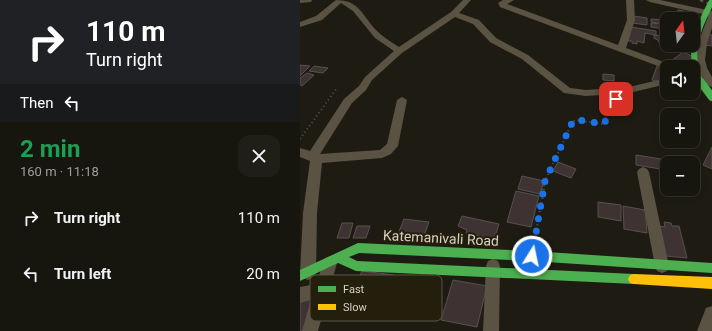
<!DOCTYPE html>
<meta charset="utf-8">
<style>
:root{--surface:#16150e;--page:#1f1e17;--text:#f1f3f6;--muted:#9e9f9e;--line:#35342e}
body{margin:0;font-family:Roboto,sans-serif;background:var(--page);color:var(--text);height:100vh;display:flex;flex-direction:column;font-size:15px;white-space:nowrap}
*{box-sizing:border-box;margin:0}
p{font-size:13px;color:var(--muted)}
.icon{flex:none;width:22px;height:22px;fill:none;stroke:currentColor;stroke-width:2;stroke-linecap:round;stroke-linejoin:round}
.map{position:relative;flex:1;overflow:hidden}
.side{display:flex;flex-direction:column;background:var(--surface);width:300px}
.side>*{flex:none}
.hud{background:#202124;color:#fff;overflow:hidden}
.needle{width:26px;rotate:15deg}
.buttons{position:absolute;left:360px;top:12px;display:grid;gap:8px}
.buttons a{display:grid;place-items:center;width:40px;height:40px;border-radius:8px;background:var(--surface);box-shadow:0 2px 6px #0003,0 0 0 1px var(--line);font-size:20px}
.pin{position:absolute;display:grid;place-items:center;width:34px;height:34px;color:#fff;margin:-17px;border-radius:8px;box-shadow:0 2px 6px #0006}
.me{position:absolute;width:44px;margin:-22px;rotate:10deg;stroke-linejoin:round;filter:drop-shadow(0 0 3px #0008)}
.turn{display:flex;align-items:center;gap:14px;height:84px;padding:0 20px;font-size:18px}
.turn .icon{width:52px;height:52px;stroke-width:2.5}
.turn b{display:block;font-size:28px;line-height:34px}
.then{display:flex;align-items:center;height:38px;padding:0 20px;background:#0003;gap:8px;font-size:15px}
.round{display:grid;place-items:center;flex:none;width:42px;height:42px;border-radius:12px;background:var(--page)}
.summary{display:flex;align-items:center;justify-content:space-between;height:68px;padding:0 20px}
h1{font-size:24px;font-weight:700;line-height:30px;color:#1e9e55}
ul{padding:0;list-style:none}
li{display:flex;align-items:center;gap:12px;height:56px;padding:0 20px}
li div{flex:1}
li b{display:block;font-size:15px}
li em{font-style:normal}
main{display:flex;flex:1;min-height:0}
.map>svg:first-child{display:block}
</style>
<main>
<section class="side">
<div class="hud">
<div class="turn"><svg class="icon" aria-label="right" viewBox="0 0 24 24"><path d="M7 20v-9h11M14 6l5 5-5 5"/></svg><div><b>110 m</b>Turn right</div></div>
<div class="then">Then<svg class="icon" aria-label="left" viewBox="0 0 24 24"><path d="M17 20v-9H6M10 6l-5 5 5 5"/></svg></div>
</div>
<div class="summary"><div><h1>2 min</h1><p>160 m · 11:18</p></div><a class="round"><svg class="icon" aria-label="close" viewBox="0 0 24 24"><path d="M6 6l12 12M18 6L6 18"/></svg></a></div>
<ul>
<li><svg class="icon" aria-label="right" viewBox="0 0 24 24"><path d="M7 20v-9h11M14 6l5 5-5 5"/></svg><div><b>Turn right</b></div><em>110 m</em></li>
<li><svg class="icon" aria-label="left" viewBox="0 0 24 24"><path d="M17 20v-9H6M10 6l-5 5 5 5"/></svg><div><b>Turn left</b></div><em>20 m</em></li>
</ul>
</section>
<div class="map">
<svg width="412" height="331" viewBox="0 0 412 331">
<rect width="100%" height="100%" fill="#1e1c12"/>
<path fill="#3f3233" stroke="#57514e" d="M378 10 394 13 392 19 365 18 367 14 376 16Z
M333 16 347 18V25L332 23Z
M351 19 365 20V24L351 22Z
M351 23 364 24V29L351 27Z
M331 27 356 31V35L345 33 344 43 337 41V44L332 43V41H328Z
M406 34 412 35V46L405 45Z
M354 35 367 37V44L359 43V41L354 38Z
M383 52 394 57 385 63 391 66 390 67H372L367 64Z
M0 65 10 66 0 76Z
M14 66 28 68 23 73 9 71Z
M357 66 363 67 367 69V79L358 82 352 80Z
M7 73 14 75 2 86 0 85V78Z
M303 74 314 75V81L303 80Z
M412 147V169L403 165Z
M336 155 367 160V170L336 165Z
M258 162 276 169 271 178 253 171Z
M222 176 244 181 240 194 218 189Z
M216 191 239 196 231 227 207 222Z
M298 202 321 205V221L298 217Z
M323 206 345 210 347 233 324 229Z
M162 216 199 224 194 240 166 233 167 230 158 226Z
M104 219 129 222 122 242 96 239Z
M364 222 371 223 372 226H379L387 258 366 256 360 226 365 227Z
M42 223H53L49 238H37Z
M57 226H70L66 238H53Z
M62 271 94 275 89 292 55 287Z
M153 280 187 286 177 327 141 320Z
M17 298 3 331H0V301Z"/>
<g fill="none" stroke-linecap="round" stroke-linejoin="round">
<path stroke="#555144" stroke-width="2" stroke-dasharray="1 3" stroke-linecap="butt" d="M0 139 37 88
M243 190 245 181 272 123 275 120 303 124 314 99"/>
<path stroke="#555144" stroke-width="2.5" stroke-dasharray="1 3.5" stroke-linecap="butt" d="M234 243 244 189"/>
<path fill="#5a5242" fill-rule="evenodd" d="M0 0H12L11 2 0 3Z
M36 0C59 0 62 15 76 30 83 37 91 42 99 47L151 12 163 0H171L159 13 179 20 196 38 228 55 270 88 286 90 329 87 367 78V84L329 93 286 96 264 93 222 59 190 42 173 24 155 17 102 53 72 80 66 90 52 103 20 154 80 150 87 144 97 100 102 97 107 100 98 146 91 154 82 158 22 163 17 213 16 273 13 278 8 280 3 278 0 273 3 213 10 161 0 157V148L10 151 44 99 59 86 65 77 94 51 75 38 53 11 41 3 22 20 0 27V22L16 16Z
M203 0H214L207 4 318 45 327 20 326 0H334L335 20 326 48 372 65 374 67H367V69H366L200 7 198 3Z
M346 0H360L412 11V28L407 43 405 60 407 68 412 77V87C407 86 406 82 403 78 389 59 401 36 408 17L407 15 350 2Z
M343 167 347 169 349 172 369 266 367 271 362 273 357 271 355 266 337 172 339 169Z
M30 256 35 258 37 263 18 331H2L11 300 0 303V287L16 284 25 258Z
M193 259 198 261 200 266 199 331H183L186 266 188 261Z
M412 306V331H397L406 308Z"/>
<path fill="#4caf50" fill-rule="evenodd" d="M58 243 232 251 412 263V273L232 261 59 253 49 257 57 261 334 274 338 275 340 279 338 283 334 284 56 271 38 263 0 281V270Z"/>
<path fill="#ffc107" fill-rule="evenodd" d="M334 274 412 277V289L334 284 330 283 328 279 330 275Z"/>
<path stroke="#5f5b50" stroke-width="2" stroke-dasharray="3.5 3.5" stroke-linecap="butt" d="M400 0 412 5"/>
<path stroke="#4caf50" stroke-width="6" d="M401 82C386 54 398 27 412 1"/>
<path stroke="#4caf50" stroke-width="8" d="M400 81 412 97"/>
</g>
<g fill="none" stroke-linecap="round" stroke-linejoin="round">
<path stroke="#1a73e8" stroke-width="7" stroke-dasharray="0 12.6" d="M232 256 245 181 272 123 275 120H279L303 124 305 122 312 102 316 99"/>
</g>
<g text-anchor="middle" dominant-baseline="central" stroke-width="4" stroke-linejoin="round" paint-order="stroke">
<g font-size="14" fill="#d5d2c5" stroke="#241f0c">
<text transform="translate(141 238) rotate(3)">Katemanivali Road</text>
</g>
</g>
<rect x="10" y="275" width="132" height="46" rx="6" fill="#241f0c" stroke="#595544" stroke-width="1"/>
<rect x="18" y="286" width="18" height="6" fill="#4caf50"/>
<rect x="18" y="304" width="18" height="6" fill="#ffc107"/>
<g font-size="11" fill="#d5d2c5">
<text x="43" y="293">Fast</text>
<text x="43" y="311">Slow</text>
</g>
</svg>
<div class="buttons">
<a><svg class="needle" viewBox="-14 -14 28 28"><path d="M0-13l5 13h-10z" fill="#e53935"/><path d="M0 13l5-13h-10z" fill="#9e9f9e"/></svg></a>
<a><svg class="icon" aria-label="sound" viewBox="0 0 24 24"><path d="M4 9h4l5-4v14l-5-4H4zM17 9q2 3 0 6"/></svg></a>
<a>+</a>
<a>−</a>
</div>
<div class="pin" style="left:316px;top:99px;background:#d93025"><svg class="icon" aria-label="arrive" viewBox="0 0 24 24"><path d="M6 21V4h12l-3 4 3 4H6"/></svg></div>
<svg class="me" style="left:232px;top:256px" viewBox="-20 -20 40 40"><circle r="17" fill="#1a73e8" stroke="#fff" stroke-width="3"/><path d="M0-11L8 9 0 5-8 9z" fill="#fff"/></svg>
</div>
</main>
